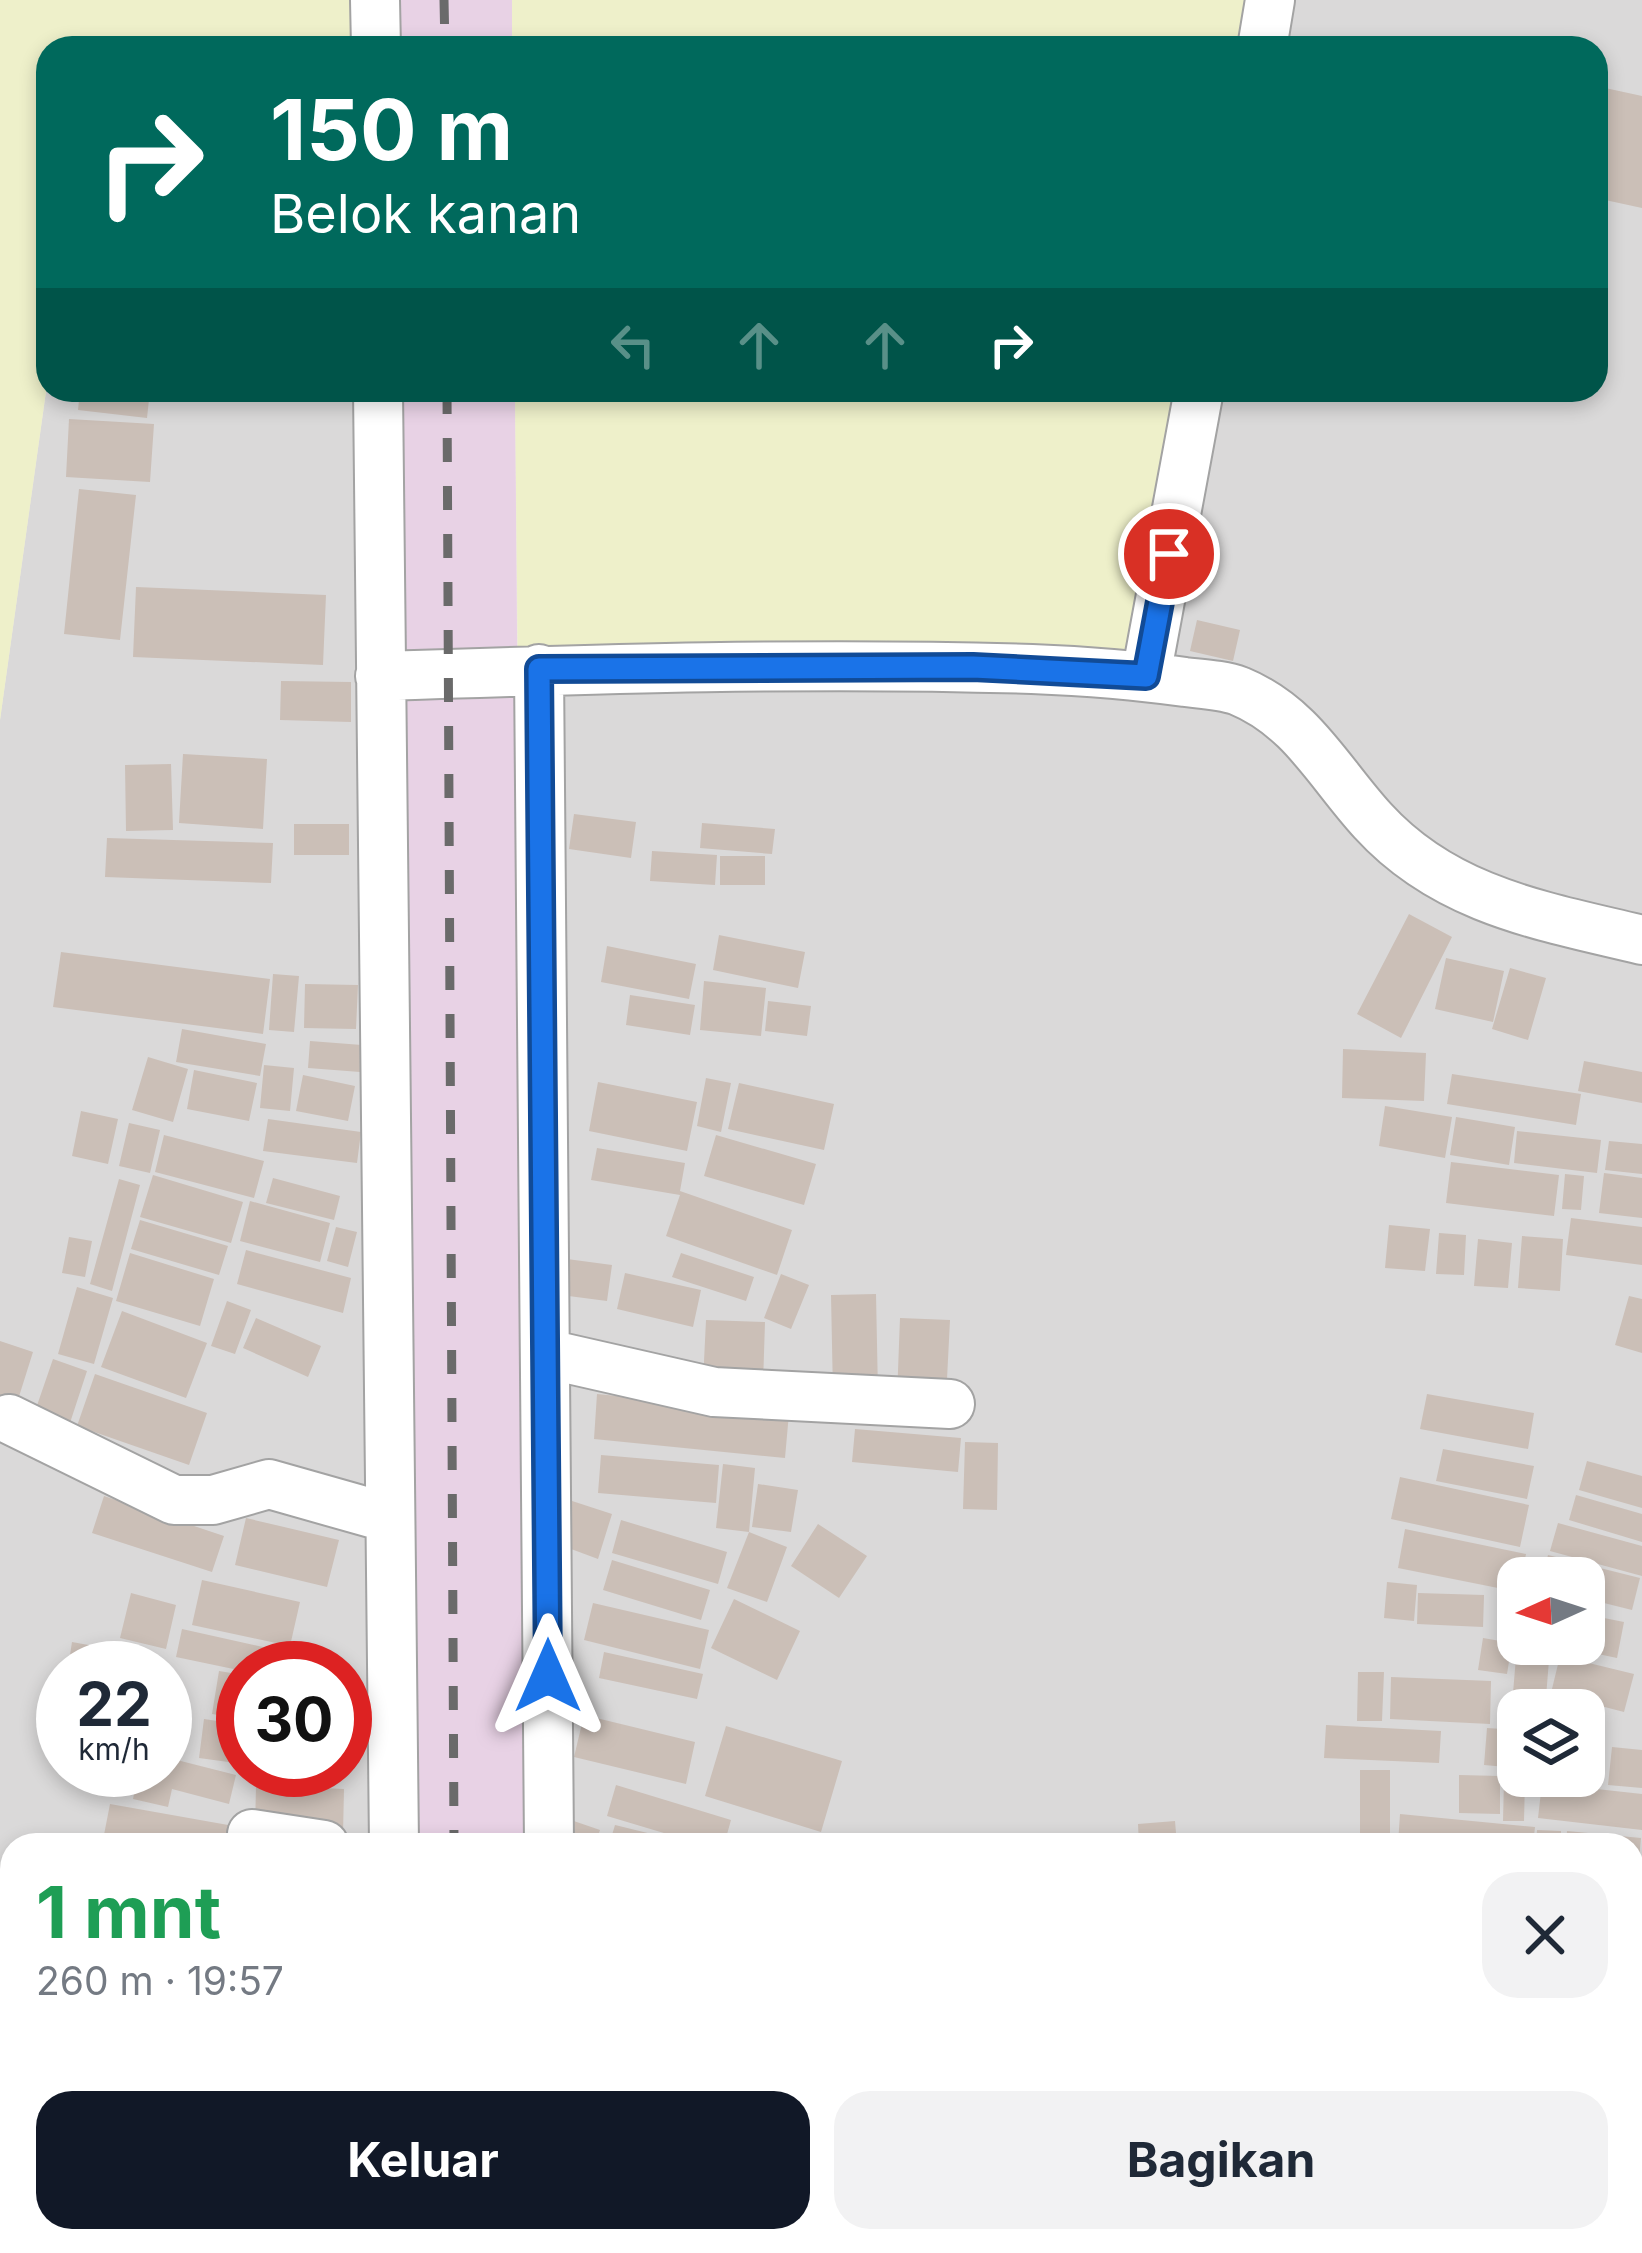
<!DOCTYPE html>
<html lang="id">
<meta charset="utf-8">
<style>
:root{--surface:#fff;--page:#f2f2f3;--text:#1f2937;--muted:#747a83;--accent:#111827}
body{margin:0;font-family:Inter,sans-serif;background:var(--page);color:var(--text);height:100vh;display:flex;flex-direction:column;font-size:45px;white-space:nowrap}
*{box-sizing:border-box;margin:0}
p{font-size:39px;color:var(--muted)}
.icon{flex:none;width:66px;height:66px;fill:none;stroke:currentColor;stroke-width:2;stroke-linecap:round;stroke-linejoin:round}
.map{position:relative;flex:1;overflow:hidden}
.sheet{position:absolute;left:0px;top:1833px;width:1644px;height:420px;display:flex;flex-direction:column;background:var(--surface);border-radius:36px 36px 0 0;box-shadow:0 6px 18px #0003}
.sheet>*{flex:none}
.hud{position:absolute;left:36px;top:36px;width:1572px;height:366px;border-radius:36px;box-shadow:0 6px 18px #0003;background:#00695c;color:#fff;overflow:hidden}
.needle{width:78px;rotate:267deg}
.buttons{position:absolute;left:1497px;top:1557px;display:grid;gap:24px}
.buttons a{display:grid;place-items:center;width:108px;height:108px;border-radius:24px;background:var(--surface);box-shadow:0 6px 18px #0003;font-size:60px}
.speed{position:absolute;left:36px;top:1641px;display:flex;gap:24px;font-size:60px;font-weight:700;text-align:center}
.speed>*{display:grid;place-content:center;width:156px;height:156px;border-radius:50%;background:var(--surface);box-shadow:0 6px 18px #0003;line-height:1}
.speed small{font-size:30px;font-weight:400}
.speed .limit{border:18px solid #d22;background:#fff;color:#111}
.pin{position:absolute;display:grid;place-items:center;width:102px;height:102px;color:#fff;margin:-51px;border:6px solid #fff;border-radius:50%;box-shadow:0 3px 12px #0007}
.me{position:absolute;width:132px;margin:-66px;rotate:0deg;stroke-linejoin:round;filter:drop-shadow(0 0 9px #0008)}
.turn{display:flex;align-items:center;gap:42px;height:252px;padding:0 36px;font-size:54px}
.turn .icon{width:156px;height:156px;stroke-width:2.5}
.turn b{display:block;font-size:84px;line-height:102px}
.lanes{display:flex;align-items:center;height:114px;padding:0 36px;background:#0003;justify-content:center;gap:60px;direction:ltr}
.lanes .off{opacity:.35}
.round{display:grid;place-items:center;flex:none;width:126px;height:126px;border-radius:36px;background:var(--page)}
.overview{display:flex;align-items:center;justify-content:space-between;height:204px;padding:0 36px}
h1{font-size:72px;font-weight:700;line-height:90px;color:#1e9e55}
.cta{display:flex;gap:24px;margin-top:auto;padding:24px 36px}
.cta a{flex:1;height:138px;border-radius:36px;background:var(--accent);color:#fff;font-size:48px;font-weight:700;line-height:138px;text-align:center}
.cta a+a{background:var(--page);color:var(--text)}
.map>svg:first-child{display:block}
</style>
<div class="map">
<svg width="1642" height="2253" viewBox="0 0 1642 2253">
<rect width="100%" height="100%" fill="#efeae1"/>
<path fill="#dad9d9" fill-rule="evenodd" d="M1245 0H1642V2253H530V2241H1632V1845H527L518 674 1178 390H1596V48H1237ZM1518 1578H1584V1644H1518ZM1518 1710H1584V1776H1518Z
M48 377V390H390L405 1845H12V2241H409L410 2253H0V720ZM63 1668H165V1770H63ZM243 1668H345V1770H243Z"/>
<path fill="#e8d2e5" d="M385 0H512V48H386Z
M389 390H515L527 1845H398Z
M401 2241H529V2253H401Z"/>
<path fill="#eef0ca" d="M0 0H385L386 48H48V377L0 720Z
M512 0H1245L1237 48H512Z
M515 390H1178L1127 681 518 674Z"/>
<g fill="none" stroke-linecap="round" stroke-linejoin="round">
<path stroke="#9dd3e1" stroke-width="14" d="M1632 2179 1642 2151
M1607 2253 1611 2241"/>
</g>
<path fill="#cbbfb7" d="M1596 86 1642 96V208L1596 198Z
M80 390H150L147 418 78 410Z
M69 419 154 424 150 482 66 477Z
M79 489 136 495 120 640 64 634Z
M136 587 326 595 323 665 133 657Z
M1197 620 1240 630 1233 661 1190 651Z
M281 681 351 682V722L280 720Z
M183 754 267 759 263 829 179 823Z
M171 764 173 830 126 831 125 765Z
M574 814 636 822 631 858 569 849Z
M702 823 775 829 772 854 700 848Z
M294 824H349V855H294Z
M107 838 273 843 271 883 105 877Z
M652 851 717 855 715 885 650 881Z
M720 856H765V885H720Z
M1409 914 1452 937 1401 1038 1357 1014Z
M719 935 805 952 798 988 713 970Z
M607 946 696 964 689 999 601 982Z
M61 952 270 979 263 1034 53 1007Z
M1446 958 1504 971 1493 1022 1435 1009Z
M1510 968 1546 978 1528 1040 1492 1029Z
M273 974 299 976 294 1032 269 1030Z
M704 981 766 988 761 1036 700 1030Z
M305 984 358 985 356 1029 304 1028Z
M630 995 695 1005 690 1035 626 1025Z
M768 1001 811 1006 807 1036 765 1031Z
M182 1029 266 1044 260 1076 176 1062Z
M310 1041 362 1045 360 1072 308 1068Z
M1343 1049 1426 1053 1424 1101 1342 1098Z
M148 1057 188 1069 173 1122 132 1110Z
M1584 1061 1642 1072V1103L1578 1091Z
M264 1065 294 1068 290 1111 260 1108Z
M194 1070 257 1083 249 1121 187 1109Z
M1452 1074 1581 1094 1576 1125 1447 1104Z
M303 1075 355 1086 348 1121 296 1111Z
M706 1078 731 1083 721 1132 697 1126Z
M598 1082 697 1102 687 1151 589 1131Z
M739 1083 834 1104 824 1150 728 1129Z
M1385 1106 1452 1117 1445 1158 1379 1146Z
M81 1111 118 1119 108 1164 72 1156Z
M1456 1117 1515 1127 1509 1165 1450 1155Z
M268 1119 361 1132 357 1163 263 1151Z
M129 1123 160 1130 150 1173 119 1166Z
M1517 1131 1601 1140 1597 1173 1514 1163Z
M164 1135 264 1161 254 1198 155 1172Z
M716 1135 816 1164 804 1205 704 1176Z
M1609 1141 1642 1144V1174L1605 1170Z
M597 1148 685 1163 680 1191 792 1230 777 1275 666 1236 680 1195 591 1180Z
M1451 1162 1559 1175 1554 1216 1446 1203Z
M1604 1173 1642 1178V1218L1599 1213Z
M1565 1174 1584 1176 1581 1210 1562 1209Z
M153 1175 243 1202 231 1243 140 1217Z
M273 1178 340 1196 334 1220 266 1203Z
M119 1179 140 1185 112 1291 90 1284Z
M250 1201 330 1223 320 1262 240 1241Z
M1571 1218 1642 1227V1265L1566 1255Z
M140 1220 228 1246 219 1275 131 1249Z
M1389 1225 1430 1229 1425 1271 1385 1268Z
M336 1227 357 1232 348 1267 327 1261Z
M1439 1233 1466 1235 1464 1275 1436 1274Z
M1522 1236 1563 1239 1560 1291 1518 1288Z
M69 1237 92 1241 85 1277 62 1273Z
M1478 1239 1512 1243 1508 1288 1474 1286Z
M246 1250 351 1278 343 1313 237 1284Z
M130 1253 214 1279 200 1326 116 1301Z
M681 1253 754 1277 746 1301 672 1277Z
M567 1259 612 1265 607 1301 561 1295Z
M625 1273 701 1290 693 1327 617 1309Z
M781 1274 809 1285 791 1329 764 1318Z
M77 1287 113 1298 94 1364 58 1354Z
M876 1294 878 1393 833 1394 831 1295Z
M1629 1296 1642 1299V1353L1615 1345Z
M227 1301 251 1310 235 1354 211 1346Z
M122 1311 207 1343 186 1398 101 1367Z
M256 1318 321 1346 308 1377 243 1348Z
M900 1318 950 1320 946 1399 897 1397Z
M706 1320 765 1322 763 1384 703 1382Z
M0 1341 33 1352 16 1406 0 1401Z
M53 1359 87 1371 67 1432 32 1420Z
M95 1374 207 1413 189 1465 77 1426Z
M597 1394 789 1413 785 1458 594 1439Z
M1427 1394 1534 1413 1528 1449 1420 1429Z
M855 1429 961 1438 958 1472 852 1462Z
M965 1442 998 1443 997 1510 963 1509Z
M1443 1449 1534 1466 1527 1499 1436 1481Z
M601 1455 719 1465 716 1503 598 1493Z
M1587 1461 1642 1476V1508L1579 1490Z
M723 1464 755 1468 749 1532 716 1528Z
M1400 1477 1529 1505 1520 1547 1391 1519Z
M758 1484 798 1490 791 1532 752 1527Z
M1576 1495 1642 1514V1542L1569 1520Z
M104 1496 224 1536 212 1572 92 1533Z
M569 1500 612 1514 598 1559 555 1543Z
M246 1518 339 1540 327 1587 235 1565Z
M621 1520 727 1552 718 1584 612 1553Z
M1558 1523 1642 1546V1576L1550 1551Z
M818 1524 867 1556 839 1598 791 1566Z
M1405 1529 1526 1554 1518 1592 1398 1568Z
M749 1532 787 1547 767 1602 727 1588Z
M1548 1555 1640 1578 1632 1610 1584 1598V1578H1542Z
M612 1560 710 1590 701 1620 603 1590Z
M202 1580 300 1602 290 1646 192 1625Z
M1387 1582 1417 1585 1414 1621 1384 1618Z
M131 1593 176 1605 166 1649 120 1638Z
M1418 1593 1484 1595 1483 1627 1417 1624Z
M734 1599 800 1631 777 1680 711 1648Z
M593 1603 709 1630 700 1669 584 1640Z
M1584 1614 1624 1622 1617 1658 1560 1646 1584 1644Z
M182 1629 285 1652 282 1668H243V1671L176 1657Z
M1483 1638 1512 1643 1507 1674 1478 1670Z
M72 1642 154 1657 152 1668H68Z
M1517 1645 1550 1648 1546 1697 1513 1693Z
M604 1652 703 1674 697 1699 599 1678Z
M296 1653 327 1655V1668H296Z
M1560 1656 1634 1674 1624 1712 1551 1693Z
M219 1671 243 1675V1719L212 1714Z
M1358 1672H1384L1382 1721H1357Z
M1391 1677 1491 1681 1490 1724 1390 1719Z
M584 1715 695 1742 686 1784 574 1757Z
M204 1719 243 1725V1764L199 1758Z
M1326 1725 1441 1731 1439 1763 1324 1758Z
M726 1726 842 1761 821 1832 705 1796Z
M1487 1728 1518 1730V1768L1484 1765Z
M1584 1735 1604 1737 1602 1774 1584 1773Z
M1612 1747 1642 1750V1788L1608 1785Z
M165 1757 236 1775 229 1804 172 1789 168 1807 133 1799 139 1770H165Z
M1360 1770H1390V1845H1360Z
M1459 1775 1500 1776V1814L1459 1813Z
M1504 1780H1525L1524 1821H1503Z
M1542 1783 1642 1794V1830L1538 1818Z
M256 1785 344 1789 343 1834 255 1831Z
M616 1785 731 1820 724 1845H704L607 1816Z
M110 1804 245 1828 242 1845H102Z
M1400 1814 1535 1827 1533 1845 1398 1844Z
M568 1819 600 1830 595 1845H558Z
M1175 1821 1177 1845H1139L1138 1824Z
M615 1825 672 1839 670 1845H609Z
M1537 1830 1561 1831V1845H1536Z
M1567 1831 1641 1838 1637 1882H1632V1845H1566Z
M1347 2241H1387L1420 2252 1343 2253Z
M1410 2241H1488L1524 2252 1435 2253 1409 2245Z
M125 2242 261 2245V2253H125Z"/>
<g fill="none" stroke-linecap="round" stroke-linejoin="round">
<defs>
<path id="street" d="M375 0 376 48
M1262 48 1270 0
M378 390 394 1845
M539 669 549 1845
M380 676C597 669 815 662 1032 669 1083 671 1135 675 1185 682 1203 684 1223 685 1239 691 1302 717 1329 773 1373 821 1446 901 1543 916 1642 940
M1146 676 1199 390
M547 1354 714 1392 950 1404
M9 1419 174 1500H213L269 1484 389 1518
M252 1834 324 1845
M1632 1950 1642 1910
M398 2241V2253
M547 2253V2241
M1036 2253 1037 2241
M1546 2253 1550 2241"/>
</defs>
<use href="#street" stroke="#a3a3a3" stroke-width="52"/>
<use href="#street" stroke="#fff" stroke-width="48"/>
<path stroke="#6a6a6a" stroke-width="9" stroke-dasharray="24 24" stroke-linecap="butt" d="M444 0 445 48
M447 390 454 1845
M456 2241V2253"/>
</g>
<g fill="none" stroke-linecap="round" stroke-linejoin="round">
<defs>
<path id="route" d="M548 1676 539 669 973 667 1146 676 1169 554"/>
</defs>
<use href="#route" stroke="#114b97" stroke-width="30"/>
<use href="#route" stroke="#1a73e8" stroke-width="21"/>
</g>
</svg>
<div class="buttons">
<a><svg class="needle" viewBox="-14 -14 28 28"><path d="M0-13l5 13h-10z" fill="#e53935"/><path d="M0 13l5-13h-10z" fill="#747a83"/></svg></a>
<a><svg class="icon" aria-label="layers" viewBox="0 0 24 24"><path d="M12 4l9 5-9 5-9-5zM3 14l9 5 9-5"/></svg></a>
</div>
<div class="speed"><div>22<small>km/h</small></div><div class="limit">30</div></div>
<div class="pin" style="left:1169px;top:554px;background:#d93025"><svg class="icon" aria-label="arrive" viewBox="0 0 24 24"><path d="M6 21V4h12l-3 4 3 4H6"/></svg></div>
<svg class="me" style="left:548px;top:1676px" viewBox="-20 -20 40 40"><path d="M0-17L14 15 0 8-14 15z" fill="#1a73e8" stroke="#fff" stroke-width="4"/></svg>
<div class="hud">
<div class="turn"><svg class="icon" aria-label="right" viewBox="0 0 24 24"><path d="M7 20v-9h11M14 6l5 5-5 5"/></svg><div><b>150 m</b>Belok kanan</div></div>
<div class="lanes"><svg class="icon off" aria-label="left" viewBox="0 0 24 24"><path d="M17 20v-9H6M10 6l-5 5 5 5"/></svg><svg class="icon off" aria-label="ahead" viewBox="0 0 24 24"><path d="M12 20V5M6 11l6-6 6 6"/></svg><svg class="icon off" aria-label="ahead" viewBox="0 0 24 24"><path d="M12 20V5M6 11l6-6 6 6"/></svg><svg class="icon" aria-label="right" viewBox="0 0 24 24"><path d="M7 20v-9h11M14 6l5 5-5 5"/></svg></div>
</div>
<section class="sheet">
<div class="overview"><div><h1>1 mnt</h1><p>260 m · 19:57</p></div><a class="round"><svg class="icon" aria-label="close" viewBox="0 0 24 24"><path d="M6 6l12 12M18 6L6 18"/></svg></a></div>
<div class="cta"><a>Keluar</a><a>Bagikan</a></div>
</section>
</div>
